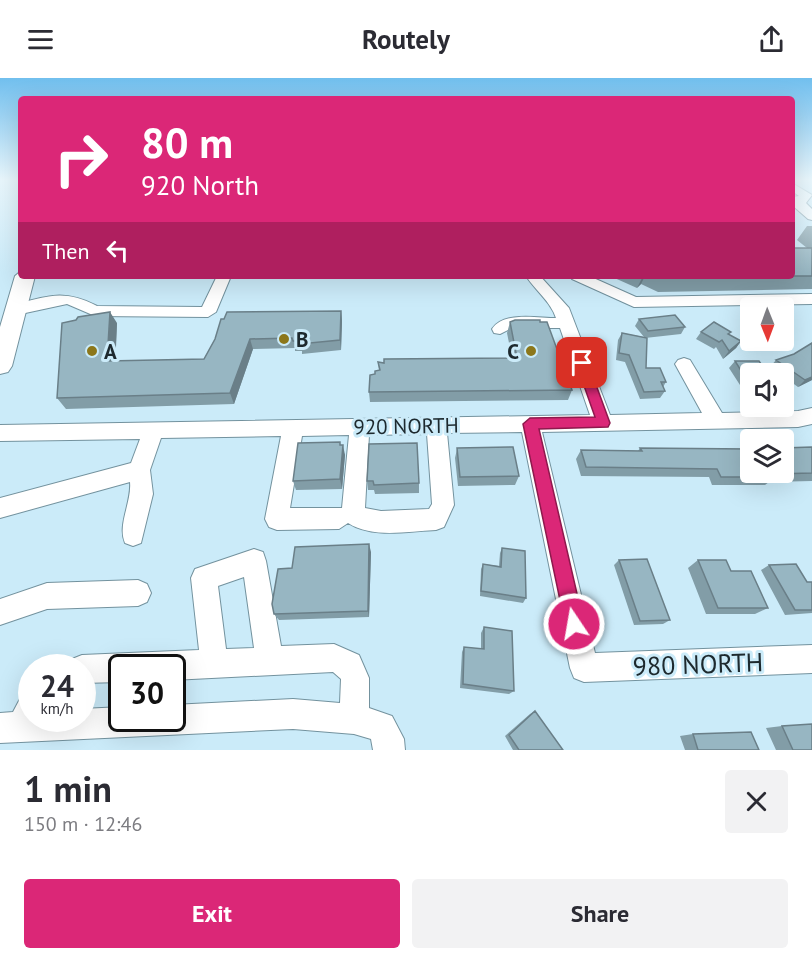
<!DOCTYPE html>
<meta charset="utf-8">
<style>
:root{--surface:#fff;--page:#f2f2f3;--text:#2b2b33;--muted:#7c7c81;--accent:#db2777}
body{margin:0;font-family:"PT Sans",sans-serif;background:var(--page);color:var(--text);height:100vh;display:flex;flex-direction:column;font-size:22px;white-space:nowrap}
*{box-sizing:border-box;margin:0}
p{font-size:20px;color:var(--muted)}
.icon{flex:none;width:33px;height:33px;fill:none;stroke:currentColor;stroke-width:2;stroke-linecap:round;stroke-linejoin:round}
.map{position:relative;height:672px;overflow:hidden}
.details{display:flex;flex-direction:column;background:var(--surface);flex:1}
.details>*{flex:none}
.guide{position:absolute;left:18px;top:18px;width:777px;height:183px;border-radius:6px;box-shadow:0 6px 24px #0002;background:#db2777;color:#fff;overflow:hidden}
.needle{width:39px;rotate:179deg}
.tools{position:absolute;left:740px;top:219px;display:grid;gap:12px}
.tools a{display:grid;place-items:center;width:54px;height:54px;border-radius:6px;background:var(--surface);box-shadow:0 6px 24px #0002;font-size:30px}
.speed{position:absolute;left:18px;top:576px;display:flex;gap:12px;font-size:30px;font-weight:700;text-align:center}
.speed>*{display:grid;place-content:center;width:78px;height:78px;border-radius:50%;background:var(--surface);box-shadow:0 6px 24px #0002;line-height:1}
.speed small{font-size:15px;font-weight:400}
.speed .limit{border:3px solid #111;border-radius:9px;background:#fff;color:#111}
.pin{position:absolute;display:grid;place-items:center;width:51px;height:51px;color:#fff;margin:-26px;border-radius:12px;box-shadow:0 3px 9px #0006}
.me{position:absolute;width:66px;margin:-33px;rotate:348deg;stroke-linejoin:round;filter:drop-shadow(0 0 4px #0008)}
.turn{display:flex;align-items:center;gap:21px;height:126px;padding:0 24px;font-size:27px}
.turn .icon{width:78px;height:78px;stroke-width:2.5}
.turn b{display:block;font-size:42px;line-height:51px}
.then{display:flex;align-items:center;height:57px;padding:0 24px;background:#0003;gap:12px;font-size:22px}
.round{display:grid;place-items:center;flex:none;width:63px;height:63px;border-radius:6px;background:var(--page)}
.head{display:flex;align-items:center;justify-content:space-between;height:102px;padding:0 24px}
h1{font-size:36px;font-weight:600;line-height:45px}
.cta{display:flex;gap:12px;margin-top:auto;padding:12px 24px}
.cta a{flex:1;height:69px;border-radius:6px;background:var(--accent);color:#fff;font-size:24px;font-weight:600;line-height:69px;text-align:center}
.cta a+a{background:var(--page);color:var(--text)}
header{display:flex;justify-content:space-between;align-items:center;height:78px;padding:0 24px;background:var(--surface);font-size:27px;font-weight:600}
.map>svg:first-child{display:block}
</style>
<header><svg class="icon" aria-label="menu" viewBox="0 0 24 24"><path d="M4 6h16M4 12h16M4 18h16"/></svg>Routely<svg class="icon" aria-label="share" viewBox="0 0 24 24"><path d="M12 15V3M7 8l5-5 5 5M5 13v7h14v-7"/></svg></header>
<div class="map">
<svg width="812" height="672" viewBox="0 0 812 672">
<rect width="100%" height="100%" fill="#cbebf9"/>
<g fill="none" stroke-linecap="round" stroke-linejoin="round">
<defs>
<path id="minor" d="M792 105 812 117 806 125 812 131V142L808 141 792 127V119L799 118 792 113Z
M217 198H231L216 234 208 239 95 238 67 226 16 237 8 232 10 228C46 219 62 210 97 228L202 229Z
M526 198H540L569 230 610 337 702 335 675 286 678 282 684 280 690 282 722 335 798 333 812 330V346L798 349 542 354 595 575 812 567V595L584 604 574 600 570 590 522 354 447 355 454 427 444 449 436 452C408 453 373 461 348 445L339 451 277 452 269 449 265 441 281 358 161 360 150 392 153 416 141 465 133 468 125 465C117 447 132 424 130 404L0 440V420L131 385 140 361 0 363V347L590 337 560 250H512L500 256 494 255 492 251C504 233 537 240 556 240 551 224 535 212 526 198ZM427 356 432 426 429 431 381 433 365 430 369 357ZM349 357 342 430H290L302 358Z
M570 198H589L636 219 812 216V226L634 229 572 201Z
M254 471 263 474 266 483 281 568 334 566 359 577 369 600V630L392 638 404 661 405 672H373L371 661 354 656 293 651 0 665V635L13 634 22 617 32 612V640H82V631L122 629V640H172V627L293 621 340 625 341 601 333 594 172 602V590H122V604L82 605V590H68L72 581 82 577 199 572 191 500 195 491ZM244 499 254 570 226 571 218 508Z
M138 502 147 506 151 515 147 524 138 528 47 531 0 547V521L47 505Z"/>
<path id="major" d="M21 193V198H35L12 288 8 294 0 296V249L15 198Z"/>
</defs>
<use href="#minor" stroke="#73929e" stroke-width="2"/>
<use href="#major" stroke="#73929e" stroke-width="2"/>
<use href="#minor" fill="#fff" fill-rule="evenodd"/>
<use href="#major" fill="#fff" fill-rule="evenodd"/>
</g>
<path fill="#829da7" d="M807 148H812V211L658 214 641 206 637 210 610 198H792L807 170 797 162Z
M341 233 342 243 341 272 302 276V273H295V270L253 271 234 326 66 331 57 320 117 245 115 283 204 281 215 261Z
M639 241 685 249 681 256 645 260 646 290 666 304 663 309 665 313 660 320 640 321 625 284 616 282 618 262 622 255 644 259 635 248Z
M510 244 572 312 568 322 370 324 369 314 375 296 379 292 378 284 384 285 512 280 507 255Z
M701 254 729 257 741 263 736 270 723 281 716 269 714 271 696 261Z
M812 265V302L798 309 783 298V296H779L770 289 776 282 794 276Z
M735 283 750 296V321H749L729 290Z
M340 367 345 377 342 411 296 412 293 403Z
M812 369V403L769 404 765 407H712L709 399 581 398 576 381 581 372 638 373 640 370 750 394Z
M457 371 519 398 515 407 458 408 455 380Z
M367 403 419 405V415L375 416 374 412H368Z
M502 470 526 520 523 525 480 518 481 491 483 486 499 488 500 475Z
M371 474 369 539 279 542 274 536 292 490Z
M619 482 670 542 663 546 634 547 614 487Z
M698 482 731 493 768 530 755 536H706L688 490Z
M769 487 807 504H812V535L785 537 761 492Z
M484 549 514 613 509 616 460 610 462 574 464 569 481 571V555Z
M535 633 563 672H513L505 658 530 636Z
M782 648 812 672H776L766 650Z
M693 656 759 672H685L680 658Z"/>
<path fill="#6a7f88" d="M643 198H645L641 206 637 210Z
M341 233 342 243 341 272 340 262Z
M110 234 117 245 115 294 107 283Z
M250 261 253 271 234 326 230 315Z
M741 263 736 270 723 281 729 273Z
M812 299V302L798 309 805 302Z
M343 367 345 377 342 411 340 401Z
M369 466 371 474 369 539 368 533Z"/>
<path fill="#97b6c2" stroke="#6a7f88" stroke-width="1.5" d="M792 170H812V198H792Z
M661 198H791L666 200Z
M341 233 340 262 300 266 301 263H293L292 260 250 261 230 315 57 320 62 245 76 242 78 239 110 234 107 283 204 281 215 261 221 241H224L227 234Z
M675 237 685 249 648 253 639 241Z
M515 242H540V244H547L572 312 369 314 370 297 375 296V293L380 292 378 284 384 285V281L517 280 510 244Z
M714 244 731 254 728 256 741 263 729 273 722 262 719 264 701 254Z
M622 255 647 260 646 290H660L666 304H661L665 313 644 314 629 277 619 275Z
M812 265V299L805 302 776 282 794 276Z
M735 283H759L768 296H750V307Z
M340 364V367H343L340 401 293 403 298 365Z
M417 365 419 405 374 407 373 403H367L369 366Z
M513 369 519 398 460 399 457 370Z
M812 369V395L774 396 775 399H721L717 391 586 389 581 372 642 373 640 370 750 371V394H783V370Z
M369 466 368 533 274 536 272 526 278 491 292 490 295 469Z
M502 470 525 473 526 520 481 513 483 486 501 489Z
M647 481 670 542 640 543 619 482Z
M698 482H726L731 493H751L768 530H718Z
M796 486 807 504H812V532H795L769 487Z
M484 549 512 553 514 613 463 606 464 569 484 571Z
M535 633 563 672H519L509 657Z
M812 646V672H793L782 648Z
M751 654 759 672H698L693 656Z"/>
<linearGradient id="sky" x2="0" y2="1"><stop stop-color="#71bfee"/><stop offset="0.52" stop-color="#e8f6fc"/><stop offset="1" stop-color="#e8f6fc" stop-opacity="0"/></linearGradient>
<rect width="812" height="195" fill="url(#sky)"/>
<path fill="#db2777" stroke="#8e194d" stroke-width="1.5" d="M582 280 588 285 610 345 608 349 539 351 584 546 581 552 574 555 568 552 565 546 523 346 530 340 595 339 576 285Z"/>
<g fill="#8c771b" stroke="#cbebf9" stroke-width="2">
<circle cx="284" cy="261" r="6"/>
<circle cx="92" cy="273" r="6"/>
<circle cx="531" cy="273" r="6"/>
</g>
<g text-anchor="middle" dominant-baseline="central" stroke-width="6" stroke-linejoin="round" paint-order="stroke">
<g font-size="21" font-weight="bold" fill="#1d292e" stroke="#cbebf9" text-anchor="start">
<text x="296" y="261">B</text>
<text x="104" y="273">A</text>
<text x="519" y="273" text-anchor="end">C</text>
</g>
<g font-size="21" fill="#1d292e" stroke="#cbebf9">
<text transform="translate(406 348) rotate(-1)">920 NORTH</text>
</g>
<g font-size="26" fill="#1d292e" stroke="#cbebf9">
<text transform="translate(698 586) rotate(-2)">980 NORTH</text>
</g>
</g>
</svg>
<div class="tools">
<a><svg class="needle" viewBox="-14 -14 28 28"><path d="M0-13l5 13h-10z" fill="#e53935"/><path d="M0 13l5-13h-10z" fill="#7c7c81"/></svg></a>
<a><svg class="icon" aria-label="sound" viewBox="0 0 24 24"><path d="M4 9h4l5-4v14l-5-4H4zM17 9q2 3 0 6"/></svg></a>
<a><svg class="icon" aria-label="layers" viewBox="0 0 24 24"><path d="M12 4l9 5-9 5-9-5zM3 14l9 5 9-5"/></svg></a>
</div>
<div class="speed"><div>24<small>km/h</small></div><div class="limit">30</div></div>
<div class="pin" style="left:582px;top:285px;background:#d93025"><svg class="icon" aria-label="arrive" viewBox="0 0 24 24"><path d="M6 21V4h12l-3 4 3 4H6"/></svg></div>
<svg class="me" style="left:574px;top:546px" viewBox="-20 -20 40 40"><circle r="17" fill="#db2777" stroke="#fff" stroke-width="3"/><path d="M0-11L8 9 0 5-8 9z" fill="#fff"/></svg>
<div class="guide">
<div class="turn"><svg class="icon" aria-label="right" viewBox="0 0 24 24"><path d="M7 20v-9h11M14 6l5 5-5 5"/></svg><div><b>80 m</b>920 North</div></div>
<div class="then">Then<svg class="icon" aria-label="left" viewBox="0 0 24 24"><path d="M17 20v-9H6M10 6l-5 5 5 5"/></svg></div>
</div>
</div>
<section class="details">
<div class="head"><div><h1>1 min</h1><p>150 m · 12:46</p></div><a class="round"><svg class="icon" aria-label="close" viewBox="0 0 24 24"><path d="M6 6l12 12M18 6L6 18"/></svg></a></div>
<div class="cta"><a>Exit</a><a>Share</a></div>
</section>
